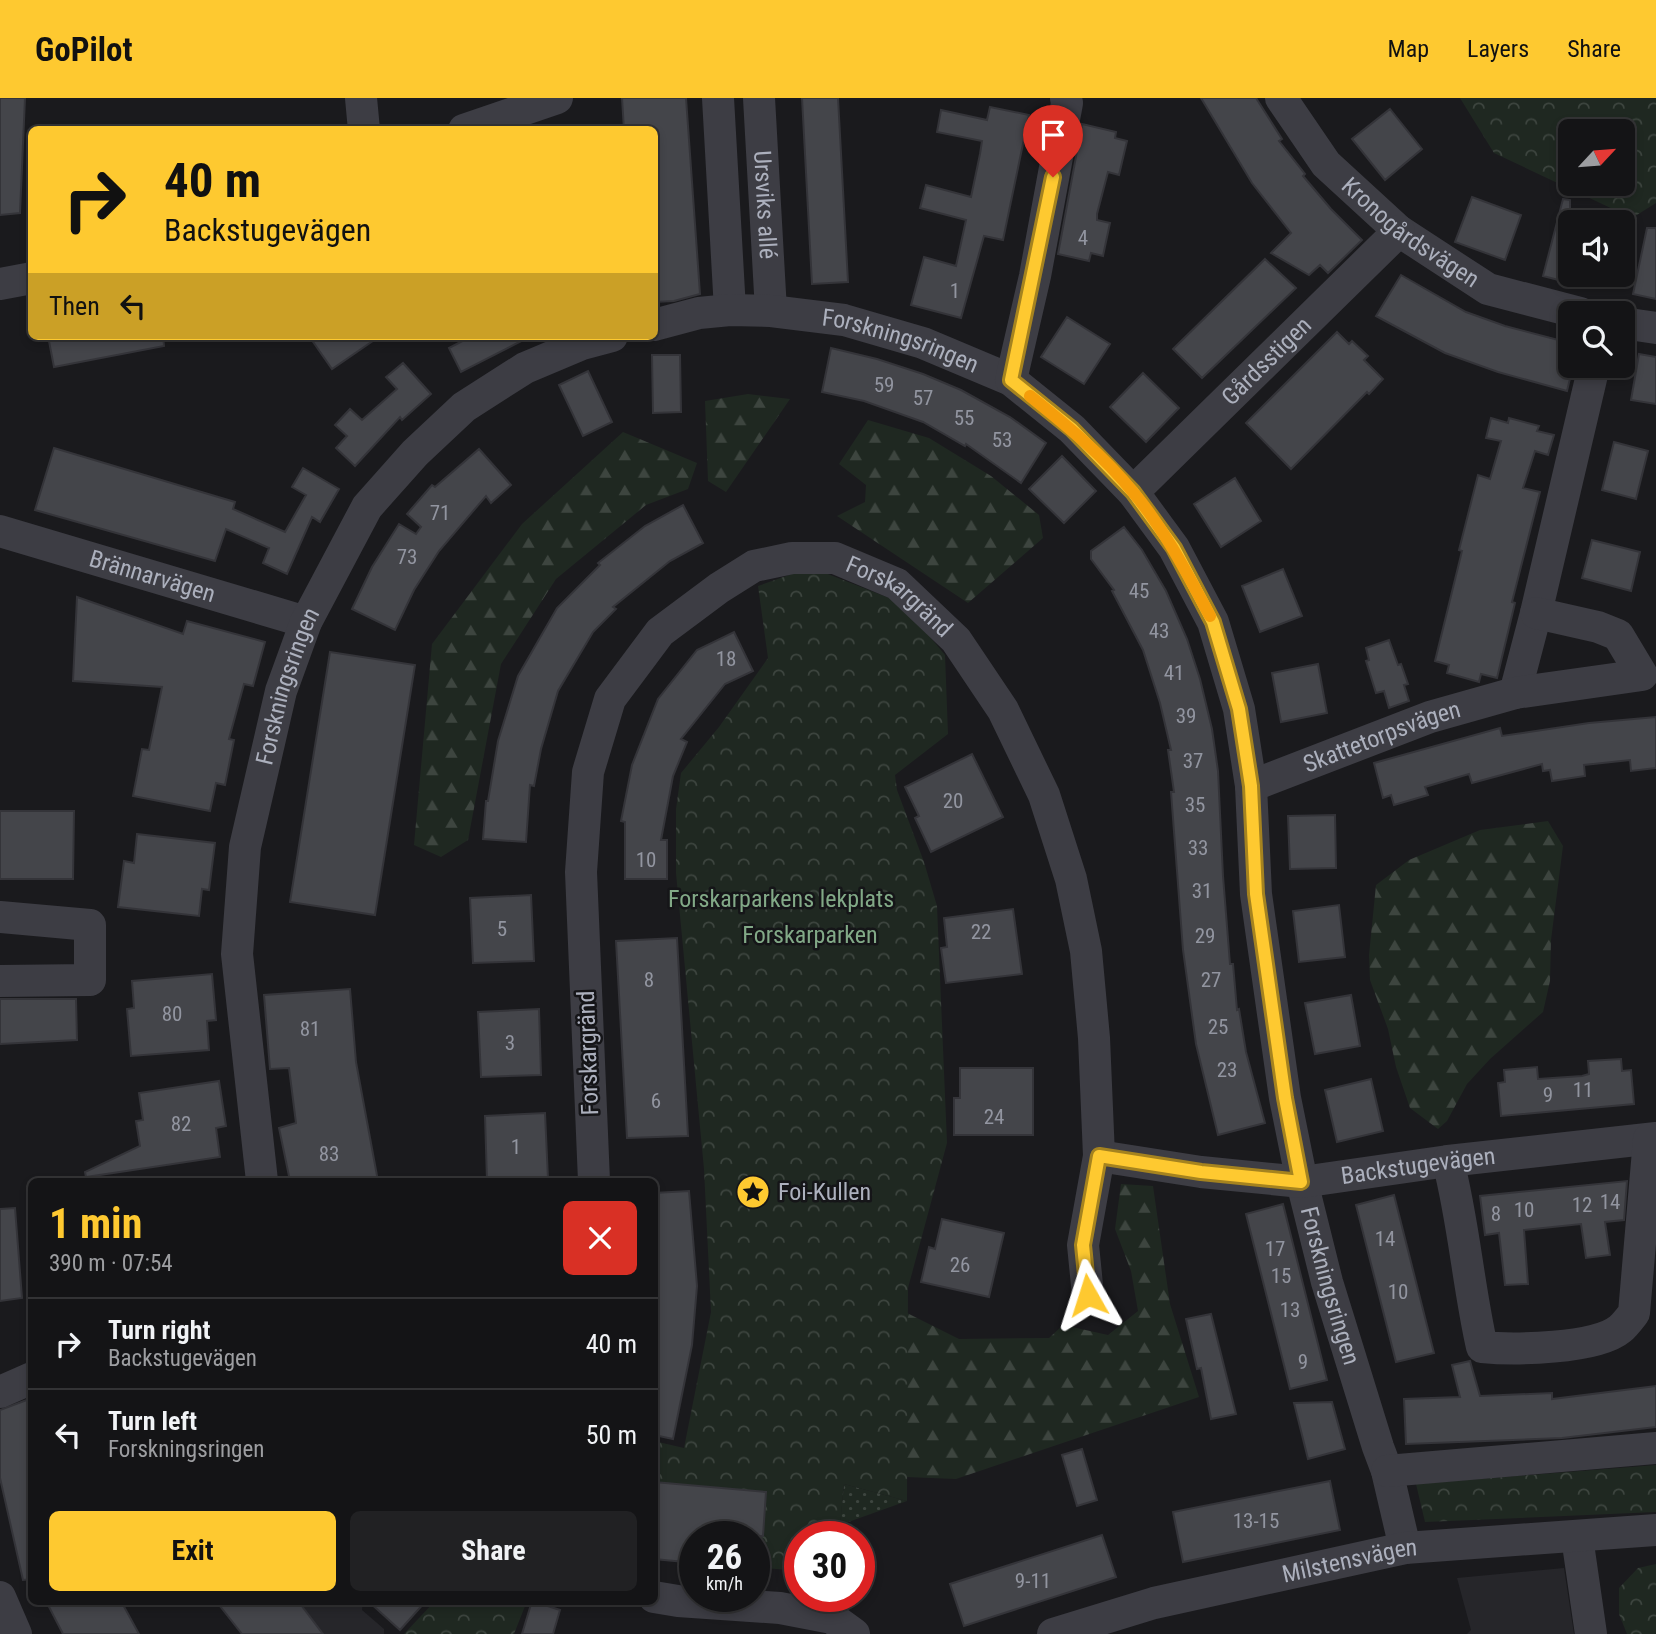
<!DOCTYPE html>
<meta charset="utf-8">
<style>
:root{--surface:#141416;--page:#212123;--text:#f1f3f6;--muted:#9d9ea1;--line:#333335;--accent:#fec930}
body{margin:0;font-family:"Roboto Condensed",sans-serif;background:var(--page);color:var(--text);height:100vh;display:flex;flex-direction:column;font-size:26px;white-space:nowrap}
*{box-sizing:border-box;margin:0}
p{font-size:23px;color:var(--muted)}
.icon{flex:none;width:38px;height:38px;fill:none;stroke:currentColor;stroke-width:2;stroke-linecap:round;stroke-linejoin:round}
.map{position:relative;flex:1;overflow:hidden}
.details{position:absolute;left:28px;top:1080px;width:630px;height:427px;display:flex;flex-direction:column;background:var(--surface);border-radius:10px;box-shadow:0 4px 10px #0003,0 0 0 2px var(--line)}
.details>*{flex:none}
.hud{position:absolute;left:28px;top:28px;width:630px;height:214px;border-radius:10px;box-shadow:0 4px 10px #0003,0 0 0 2px var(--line);background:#fec930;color:#111;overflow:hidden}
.needle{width:46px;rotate:64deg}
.buttons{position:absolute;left:1558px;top:21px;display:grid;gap:14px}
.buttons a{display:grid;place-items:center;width:77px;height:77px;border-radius:10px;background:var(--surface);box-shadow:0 4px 10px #0003,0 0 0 2px var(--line);font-size:35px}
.speed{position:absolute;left:679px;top:1423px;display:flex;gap:14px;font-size:35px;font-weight:700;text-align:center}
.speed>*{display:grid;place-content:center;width:91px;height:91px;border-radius:50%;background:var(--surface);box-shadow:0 4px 10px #0003,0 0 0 2px var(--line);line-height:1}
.speed small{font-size:18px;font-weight:400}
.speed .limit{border:10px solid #d22;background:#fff;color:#111}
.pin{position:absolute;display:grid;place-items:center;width:60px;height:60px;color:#fff;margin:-72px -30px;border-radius:50% 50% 50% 0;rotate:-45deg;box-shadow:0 0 7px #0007}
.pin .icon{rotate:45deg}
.me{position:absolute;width:77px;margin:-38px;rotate:354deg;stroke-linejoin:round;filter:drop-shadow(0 0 5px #0008)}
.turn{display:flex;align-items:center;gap:24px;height:147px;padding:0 21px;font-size:32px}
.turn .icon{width:91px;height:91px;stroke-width:2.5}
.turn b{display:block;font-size:49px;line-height:60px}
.then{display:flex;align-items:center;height:66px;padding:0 21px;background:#0003;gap:14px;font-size:26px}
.round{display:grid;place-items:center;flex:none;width:74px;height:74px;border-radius:10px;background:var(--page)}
.head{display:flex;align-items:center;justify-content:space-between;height:119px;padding:0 21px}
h1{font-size:42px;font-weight:700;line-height:52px;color:var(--accent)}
.cta{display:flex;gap:14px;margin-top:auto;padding:14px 21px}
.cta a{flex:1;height:80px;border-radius:10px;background:var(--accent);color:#111;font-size:28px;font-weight:700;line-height:80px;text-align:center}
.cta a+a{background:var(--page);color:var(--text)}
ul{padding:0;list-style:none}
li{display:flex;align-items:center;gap:21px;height:91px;padding:0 21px;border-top:2px solid var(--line)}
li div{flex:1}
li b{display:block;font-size:26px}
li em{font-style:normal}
header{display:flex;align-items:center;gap:42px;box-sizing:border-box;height:98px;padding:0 35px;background:var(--accent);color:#111}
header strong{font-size:33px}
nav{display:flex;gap:38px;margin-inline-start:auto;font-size:24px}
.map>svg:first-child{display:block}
</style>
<header>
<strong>GoPilot</strong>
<nav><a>Map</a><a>Layers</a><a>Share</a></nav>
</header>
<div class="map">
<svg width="1656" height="1536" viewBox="0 0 1656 1536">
<defs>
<pattern id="grass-dots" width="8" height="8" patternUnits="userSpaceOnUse" patternTransform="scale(1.75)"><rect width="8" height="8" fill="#1f2821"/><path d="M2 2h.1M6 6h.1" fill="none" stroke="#3d453f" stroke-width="1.8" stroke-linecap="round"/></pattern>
<pattern id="forest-firs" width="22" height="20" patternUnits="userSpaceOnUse" patternTransform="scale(1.75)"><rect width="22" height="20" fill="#1f2821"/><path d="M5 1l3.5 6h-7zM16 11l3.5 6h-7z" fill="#3d453f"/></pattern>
<pattern id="park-crowns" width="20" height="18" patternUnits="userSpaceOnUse" patternTransform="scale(1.75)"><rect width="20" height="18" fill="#1f2821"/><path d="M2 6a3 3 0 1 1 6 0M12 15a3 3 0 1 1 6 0" fill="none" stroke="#3d453f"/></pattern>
</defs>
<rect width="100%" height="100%" fill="#1a1a1d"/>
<path fill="#26262a" d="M1564 1470 1574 1536H1467L1471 1532 1457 1480Z
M289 1503H363L362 1512 384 1531V1536H323L300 1507Z"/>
<path fill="url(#grass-dots)" d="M844 1386 907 1403 840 1427Z"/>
<path fill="url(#forest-firs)" d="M748 296 790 301 726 394 708 383 705 303Z
M868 322 929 340 991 378 1039 417 1043 440 968 505 837 418 865 404 866 387 839 366Z
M623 334 697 365 688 391 646 407 556 481 501 566 468 742 441 759 414 747 432 546 522 426Z
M1548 723 1563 748 1551 842 1550 883 1543 914 1490 961 1467 986 1447 1023 1438 1031 1410 1010 1396 969 1388 931 1370 882 1369 857 1376 787 1409 762 1480 732Z
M1121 1086 1153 1088 1170 1206 1199 1299 956 1381 856 1377 897 1210 959 1241 1049 1240 1063 1227 1108 1237 1138 1213 1131 1173 1115 1131Z"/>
<path fill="url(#park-crowns)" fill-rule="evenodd" d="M1460 0H1656V105L1632 120 1494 55ZM1570 33H1622V86H1570Z
M820 473 902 505 945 557 948 636 895 677 897 692 924 764 937 808 947 1045 908 1190 907 1403 844 1386 839 1438H800V1473L754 1469V1438H695V1465L655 1461 654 1343 684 1350 711 1214 704 1071 676 775V711L681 675 719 629 768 560 758 488 792 476Z
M1656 1367V1414L1425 1424 1416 1386Z
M1656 1466V1536H1627L1619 1516V1490L1638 1470Z
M435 1503H527L514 1536H404Z"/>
<path fill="#44454a" stroke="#343439" stroke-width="2" d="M0 0H25L20 115 0 117Z
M622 0H686L700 196 674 203 654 204V32H624Z
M802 0H838L848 184 812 186Z
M1201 0H1256L1282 41 1279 43 1305 76 1303 78 1331 111 1362 142 1328 175 1320 167 1309 177 1271 155 1291 135 1252 85Z
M990 9 1029 17 1003 142 984 138 961 220 911 207 924 159 956 168 966 122 920 110 926 87 971 99 980 56 982 43 937 34 941 12 987 22Z
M1390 11 1422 51 1385 82 1352 41Z
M1082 26 1116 34 1115 40 1127 43 1119 77 1108 74 1097 116V122L1110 125 1103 158 1091 155 1089 163 1058 156Z
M1472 99 1521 117 1505 162 1455 144Z
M1563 101 1570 102V185L1543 178Z
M1647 130H1656V201L1633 196Z
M1265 161 1296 190 1202 280 1173 251Z
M1401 177 1466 214 1505 228 1570 245V268H1573L1567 293 1498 274 1445 255 1376 218Z
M1067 219 1110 246 1084 286 1041 259Z
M1337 234 1349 246 1352 243 1368 258 1364 262 1383 281 1369 296 1367 294 1291 371 1246 325Z
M48 238H163L164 248 54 269Z
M309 238H380L332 271Z
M472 238H531L461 274 449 250Z
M831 250 877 261 923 276 961 292 1010 319 1046 345 1021 385 966 346 965 348 923 324 864 303 822 294Z
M1639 256 1656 259V306L1631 302Z
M652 257H680L681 314 653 315Z
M403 265 431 296 402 322 400 319 355 368 336 350 347 338 335 327 350 311 362 322 397 291 386 279Z
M588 273 612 324 583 338 559 287Z
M1143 275 1179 310 1146 344 1110 309Z
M1491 320 1508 325 1509 320 1539 328 1537 333 1554 337 1548 357 1535 353 1523 390 1540 394 1512 504 1515 505 1497 580 1481 576 1479 584 1447 575 1449 567 1435 563 1462 453 1459 452 1478 377 1490 381 1501 343 1486 340Z
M1614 344 1648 353 1636 401 1602 392Z
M54 350 235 404 233 411 285 434 306 397 292 389 303 370 339 391 320 424 312 419 287 476 263 465 269 450 226 431 215 463 35 412Z
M479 351 511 387 491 405 486 398 439 453 414 492 395 532 352 511 372 469 399 426 416 436 421 429 407 416 432 387 435 389Z
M1062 358 1096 393 1064 425 1029 391Z
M1235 380 1261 423 1221 449 1194 406Z
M683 407 703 445 670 463 613 509 616 511 593 534 558 593 541 651 534 688 530 687 526 744 483 741 486 703H488L498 643 518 578 557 510 600 467 598 465 645 428Z
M1124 429 1142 452 1166 493 1187 541 1200 581 1212 631 1218 673 1223 778 1230 866H1233L1237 912 1239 911 1246 954 1265 1025 1218 1037 1196 946 1183 852 1171 694H1174L1168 652H1171L1160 605 1143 552 1112 493 1114 492 1091 461V453Z
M1592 442 1640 454 1631 493 1582 480Z
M1283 471 1302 518 1260 534 1242 488Z
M77 499 183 536 187 523 265 544 253 588 244 586 229 641 234 642 225 687 216 685 210 713 133 698 142 651 149 652 162 589 73 583Z
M734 534 753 573 725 586 681 641 687 644 673 678 661 742H667V781H625V724L621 723 632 667 658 601 697 552Z
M1389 542 1398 567 1401 566 1408 586 1404 587 1409 603 1389 610 1384 593 1376 595 1366 563 1369 562 1366 550Z
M330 554 415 567 375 817 290 804Z
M1318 566 1327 615 1281 624 1272 575Z
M1656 619V670L1631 673 1630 662 1584 667 1585 678 1552 683 1550 672 1543 673 1542 666 1472 685 1469 676 1425 689 1428 697 1394 707 1391 697 1383 700 1374 665 1500 630 1502 638 1589 625Z
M972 656 1003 719 931 754 915 720 919 718 905 689Z
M0 713H74L73 781H0Z
M1335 717 1336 770 1290 771 1288 718Z
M137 736 215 745 209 792 202 791 199 818 118 809 124 763 134 765Z
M531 797 534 863 473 865 470 800Z
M1339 807 1345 859 1299 864 1293 813Z
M1013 811 1022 876 946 885 941 850 947 849 944 820Z
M677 840 688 1038 627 1040 616 843Z
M212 876 216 922 207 923 209 952 131 958 127 911 134 910 132 883Z
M350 891 356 964 378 1083H290L279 1030 296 1025 289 970 270 971 264 897Z
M1351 897 1360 948 1315 956 1305 905Z
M0 901H76L77 942 0 946Z
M539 911 541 977 481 979 478 914Z
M1621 961 1622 973 1631 972 1634 1006 1501 1018 1498 985 1505 984 1504 972 1537 969 1538 981 1582 978 1589 976 1588 963Z
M960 970H1033V1037H954V1000H960Z
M1371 981 1383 1033 1337 1044 1325 992Z
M219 983 226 1028 216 1030 220 1059 86 1079 85 1074 140 1048 136 1023 143 1022 139 995Z
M545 1015 548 1081 487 1083 485 1018Z
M1627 1083 1624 1122 1605 1124 1610 1157 1586 1160 1581 1126 1524 1132 1528 1186 1505 1187 1499 1135 1485 1137 1480 1098Z
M689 1093 697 1188 692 1247 673 1341 654 1337V1095Z
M1394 1097 1434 1255 1396 1264 1356 1107Z
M1283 1106 1327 1282 1290 1291 1246 1116Z
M15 1110 22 1200 0 1203V1111Z
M942 1121 1004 1135 989 1199 921 1184 929 1149 935 1151Z
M1211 1216 1236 1316 1211 1321 1201 1270 1197 1271 1186 1221Z
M1470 1263 1480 1298 1552 1295V1301L1656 1288V1329L1562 1340 1406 1346 1404 1301 1460 1299 1452 1267Z
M32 1300V1481L23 1482 0 1380V1312Z
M1332 1304 1345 1351 1308 1361 1294 1305Z
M1082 1351 1097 1402 1077 1408 1062 1357Z
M1330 1383 1340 1432 1183 1464 1173 1414Z
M654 1384 766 1394 763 1438H695V1465L654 1461Z
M1102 1437 1116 1479 964 1528 950 1486Z
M46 1503H121L139 1536H63Z
M216 1503H298L323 1536H242Z
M368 1503H426L400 1532Z
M532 1503 560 1512 553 1536H522Z"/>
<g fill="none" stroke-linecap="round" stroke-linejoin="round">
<g stroke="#3d3d44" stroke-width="32">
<path d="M361 0 364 32"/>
<path d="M718 0 730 212"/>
<path id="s1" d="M759 0 771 213"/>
<path id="s2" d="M1281 0 1326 66 1399 133 1488 191 1580 215"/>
<path d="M464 32 557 0"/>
<path d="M0 186 32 180"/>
<path d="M1622 225 1656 230"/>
<path id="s3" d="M654 227 699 215 730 212 771 213 844 222 923 245 1011 282 1072 331 1133 394 1174 450 1213 524 1239 611 1251 688 1256 796 1285 1000 1302 1084 1327 1184 1378 1349 1387 1373 1405 1450"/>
<path d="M1011 282 1035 178 1067 5 1066 0"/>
<path id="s4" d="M1133 394 1399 133"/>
<path id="s5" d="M0 433 306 524"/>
<path d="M1515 595 1536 515 1594 268"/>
<path id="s6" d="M1251 688 1430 619 1515 595 1642 577 1618 537 1598 529 1536 515"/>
<path d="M0 819 90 827V882L0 883"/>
<path id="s7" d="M1099 1058 1201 1074 1302 1084 1448 1063 1656 1040"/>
<path d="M1448 1063C1464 1125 1468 1187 1482 1249 1513 1252 1596 1251 1620 1231 1625 1227 1630 1220 1634 1215L1649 1041"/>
<path id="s8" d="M262 1083 237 856 245 749 281 593 306 524 367 409 415 355 464 309 525 270 582 246 612 238"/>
<path id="s9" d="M594 1083 581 774 588 674 610 601 660 534 719 490 754 468 792 460H835L897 486 956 542 1003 612 1044 697 1071 781 1086 853 1094 940 1099 1058 1083 1147 1088 1197"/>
<path d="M0 1294 32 1280"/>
<path d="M1387 1373 1656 1350"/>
<path d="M1577 1439 1591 1536"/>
<path d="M0 1499 16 1536"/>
<path d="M654 1499 678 1503 780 1510 832 1520 854 1536"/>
<path id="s10" d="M1053 1536 1154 1505 1405 1450 1656 1432"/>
</g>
</g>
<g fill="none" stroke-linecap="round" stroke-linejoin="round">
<defs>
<path id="route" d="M1053 79 1011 282 1072 331 1133 394 1174 450 1213 524 1239 611 1251 688 1256 796 1285 1000 1301 1084 1201 1074 1099 1058 1083 1147 1088 1197"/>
</defs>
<use href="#route" stroke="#a5831f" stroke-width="18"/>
<use href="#route" stroke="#fec930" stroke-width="12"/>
<path stroke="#f59e0b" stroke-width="12" d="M1030 298C1066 327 1104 358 1133 394 1165 432 1187 475 1210 518"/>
</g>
<defs>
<symbol id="sight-disc" viewBox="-11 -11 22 22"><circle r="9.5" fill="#fec930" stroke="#151518"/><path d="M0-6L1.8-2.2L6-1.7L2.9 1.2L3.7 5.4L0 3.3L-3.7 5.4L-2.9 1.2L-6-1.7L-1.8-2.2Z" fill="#111"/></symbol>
</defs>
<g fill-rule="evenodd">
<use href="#sight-disc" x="734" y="1075" width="38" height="38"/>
</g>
<g text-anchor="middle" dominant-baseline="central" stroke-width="5" stroke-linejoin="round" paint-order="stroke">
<g font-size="21" fill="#9295a0">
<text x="1083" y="140">4</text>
<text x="955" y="193">1</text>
<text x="884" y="287">59</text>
<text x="923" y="300">57</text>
<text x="964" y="320">55</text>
<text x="1002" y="342">53</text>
<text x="440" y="415">71</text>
<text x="407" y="459">73</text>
<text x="1139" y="493">45</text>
<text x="1159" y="533">43</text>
<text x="726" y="561">18</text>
<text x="1174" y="575">41</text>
<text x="1186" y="618">39</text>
<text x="1193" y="663">37</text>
<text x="953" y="703">20</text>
<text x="1195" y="707">35</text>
<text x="1198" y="750">33</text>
<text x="646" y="762">10</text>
<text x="1202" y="793">31</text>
<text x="502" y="831">5</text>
<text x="981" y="834">22</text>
<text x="1205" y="838">29</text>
<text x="649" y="882">8</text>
<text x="1211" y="882">27</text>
<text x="172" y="916">80</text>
<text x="1218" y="929">25</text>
<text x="310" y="931">81</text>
<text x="510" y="945">3</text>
<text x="1227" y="972">23</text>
<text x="1583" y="992">11</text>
<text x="1548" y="997">9</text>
<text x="656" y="1003">6</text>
<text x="994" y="1019">24</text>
<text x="181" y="1026">82</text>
<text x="516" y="1049">1</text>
<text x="329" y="1056">83</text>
<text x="1610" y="1104">14</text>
<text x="1582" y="1107">12</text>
<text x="1524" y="1112">10</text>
<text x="1496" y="1116">8</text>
<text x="1385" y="1141">14</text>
<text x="1275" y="1151">17</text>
<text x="960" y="1167">26</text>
<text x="1281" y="1178">15</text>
<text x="1398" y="1194">10</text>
<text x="1290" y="1212">13</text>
<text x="1303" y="1264">9</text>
<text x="1256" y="1423">13-15</text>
<text x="1033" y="1483">9-11</text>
</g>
<g font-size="24" fill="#acb0bd" stroke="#151518">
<text stroke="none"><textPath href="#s1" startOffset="107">Ursviks allé</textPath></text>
<text stroke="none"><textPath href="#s2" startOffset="189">Kronogårdsvägen</textPath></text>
<text stroke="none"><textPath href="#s3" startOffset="252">Forskningsringen</textPath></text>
<text stroke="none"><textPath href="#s4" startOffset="187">Gårdsstigen</textPath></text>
<text stroke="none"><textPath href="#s5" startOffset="159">Brännarvägen</textPath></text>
<text stroke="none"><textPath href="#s9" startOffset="842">Forskargränd</textPath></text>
<text stroke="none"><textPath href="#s8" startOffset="502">Forskningsringen</textPath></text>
<text stroke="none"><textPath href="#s6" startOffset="140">Skattetorpsvägen</textPath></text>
<text transform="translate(588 955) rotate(-92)">Forskargränd</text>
<text stroke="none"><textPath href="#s7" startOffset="322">Backstugevägen</textPath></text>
<text stroke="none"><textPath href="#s3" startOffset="1365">Forskningsringen</textPath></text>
<text stroke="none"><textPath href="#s10" startOffset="306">Milstensvägen</textPath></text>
</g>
<g font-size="24" fill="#82a987" stroke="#151518">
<text x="781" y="801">Forskarparkens lekplats</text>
<text x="810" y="837">Forskarparken</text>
</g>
<g font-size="24" fill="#acb0bd" stroke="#151518" text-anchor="start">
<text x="778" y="1094">Foi-Kullen</text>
</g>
</g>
</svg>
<div class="buttons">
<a><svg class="needle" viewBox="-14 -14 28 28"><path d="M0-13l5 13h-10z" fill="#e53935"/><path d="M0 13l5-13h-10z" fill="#9d9ea1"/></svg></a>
<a><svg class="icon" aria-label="sound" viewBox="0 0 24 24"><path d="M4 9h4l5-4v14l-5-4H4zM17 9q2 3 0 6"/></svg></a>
<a><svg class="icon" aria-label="search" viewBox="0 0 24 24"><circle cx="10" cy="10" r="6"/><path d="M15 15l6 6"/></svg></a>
</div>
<div class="speed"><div>26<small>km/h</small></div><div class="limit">30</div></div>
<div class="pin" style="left:1053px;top:79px;background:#d93025"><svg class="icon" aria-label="arrive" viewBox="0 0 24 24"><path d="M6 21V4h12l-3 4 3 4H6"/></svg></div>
<svg class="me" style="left:1088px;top:1197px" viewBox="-20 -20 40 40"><path d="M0-17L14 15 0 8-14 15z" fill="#fec930" stroke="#fff" stroke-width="4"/></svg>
<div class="hud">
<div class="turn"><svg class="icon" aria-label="right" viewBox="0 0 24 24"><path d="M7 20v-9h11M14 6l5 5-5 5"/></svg><div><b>40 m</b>Backstugevägen</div></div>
<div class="then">Then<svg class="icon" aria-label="left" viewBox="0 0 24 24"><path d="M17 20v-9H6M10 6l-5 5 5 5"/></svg></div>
</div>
<section class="details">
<div class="head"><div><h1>1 min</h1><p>390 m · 07:54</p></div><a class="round" style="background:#d93025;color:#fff"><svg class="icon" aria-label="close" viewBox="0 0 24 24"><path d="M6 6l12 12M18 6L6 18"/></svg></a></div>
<ul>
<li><svg class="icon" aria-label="right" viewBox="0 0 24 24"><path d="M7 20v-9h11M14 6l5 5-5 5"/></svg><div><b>Turn right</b><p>Backstugevägen</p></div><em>40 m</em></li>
<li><svg class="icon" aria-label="left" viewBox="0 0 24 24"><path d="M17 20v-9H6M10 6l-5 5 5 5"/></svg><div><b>Turn left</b><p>Forskningsringen</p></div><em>50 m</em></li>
</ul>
<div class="cta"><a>Exit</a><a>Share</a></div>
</section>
</div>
